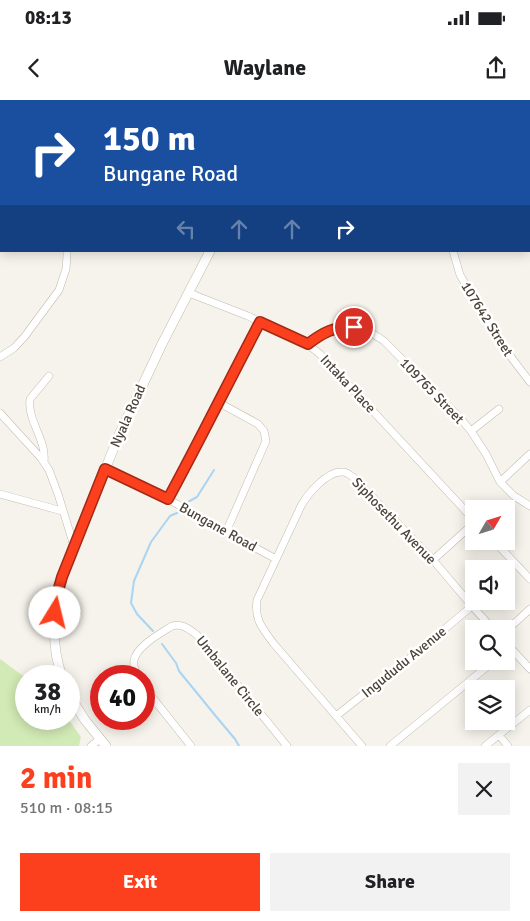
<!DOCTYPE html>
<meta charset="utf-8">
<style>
:root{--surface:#fff;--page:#f2f2f2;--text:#202124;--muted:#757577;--accent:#fc3f1d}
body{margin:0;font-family:Signika,sans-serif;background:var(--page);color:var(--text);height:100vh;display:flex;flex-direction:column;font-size:19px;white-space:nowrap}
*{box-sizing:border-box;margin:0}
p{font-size:16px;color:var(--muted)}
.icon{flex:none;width:28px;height:28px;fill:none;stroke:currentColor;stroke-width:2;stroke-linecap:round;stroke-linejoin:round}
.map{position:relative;height:646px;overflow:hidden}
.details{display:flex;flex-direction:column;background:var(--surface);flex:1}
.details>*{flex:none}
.top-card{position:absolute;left:0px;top:0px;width:530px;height:152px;box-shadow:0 2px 12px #0003;background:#1a4fa0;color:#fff;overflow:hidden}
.needle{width:32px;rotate:51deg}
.tools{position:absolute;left:465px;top:400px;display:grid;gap:10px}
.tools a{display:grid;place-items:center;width:50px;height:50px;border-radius:0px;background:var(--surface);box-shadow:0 2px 12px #0003;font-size:25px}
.speed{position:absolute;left:15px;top:565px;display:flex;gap:10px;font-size:25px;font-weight:700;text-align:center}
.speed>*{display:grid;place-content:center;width:65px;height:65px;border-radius:50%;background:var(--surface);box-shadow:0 2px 12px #0003;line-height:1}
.speed small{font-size:12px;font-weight:400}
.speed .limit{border:8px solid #d22;background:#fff;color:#111}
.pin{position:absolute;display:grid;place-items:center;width:42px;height:42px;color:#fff;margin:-21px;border:2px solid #fff;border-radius:50%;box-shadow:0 1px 5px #0007}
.me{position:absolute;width:55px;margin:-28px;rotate:9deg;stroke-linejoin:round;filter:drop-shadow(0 0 4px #0008)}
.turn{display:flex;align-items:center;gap:18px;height:105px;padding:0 20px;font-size:22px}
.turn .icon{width:65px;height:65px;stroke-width:2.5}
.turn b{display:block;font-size:35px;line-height:42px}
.lanes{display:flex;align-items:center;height:48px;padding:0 20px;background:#0003;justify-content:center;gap:25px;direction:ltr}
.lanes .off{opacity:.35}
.round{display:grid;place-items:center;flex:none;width:52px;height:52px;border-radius:0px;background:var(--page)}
.summary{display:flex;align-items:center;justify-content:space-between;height:85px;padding:0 20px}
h1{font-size:30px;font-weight:800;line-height:38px;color:var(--accent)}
.button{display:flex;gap:10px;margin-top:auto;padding:10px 20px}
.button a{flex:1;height:58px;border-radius:0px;background:var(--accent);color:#fff;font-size:20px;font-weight:800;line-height:58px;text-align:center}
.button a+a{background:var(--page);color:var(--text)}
.status{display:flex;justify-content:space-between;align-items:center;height:35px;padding:0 25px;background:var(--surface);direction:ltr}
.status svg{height:14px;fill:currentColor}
header{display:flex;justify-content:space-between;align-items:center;height:65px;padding:0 20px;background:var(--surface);font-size:22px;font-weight:800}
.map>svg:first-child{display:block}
</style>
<div class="status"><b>08:13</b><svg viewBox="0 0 49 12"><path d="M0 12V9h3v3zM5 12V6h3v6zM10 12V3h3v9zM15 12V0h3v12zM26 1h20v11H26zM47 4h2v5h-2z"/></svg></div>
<header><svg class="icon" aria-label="back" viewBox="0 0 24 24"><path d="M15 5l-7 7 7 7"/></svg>Waylane<svg class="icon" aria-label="share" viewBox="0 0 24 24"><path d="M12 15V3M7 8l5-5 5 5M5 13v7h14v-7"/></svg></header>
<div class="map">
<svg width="530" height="646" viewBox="0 0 530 646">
<rect width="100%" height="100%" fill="#f6f3ec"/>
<path fill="#d2eab5" d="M0 559 26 578V619H68L81 637 79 646H0Z"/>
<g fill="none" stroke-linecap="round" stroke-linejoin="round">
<path stroke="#a9d4f2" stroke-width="2" d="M529 60 530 61
M186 403 197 397 214 370
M153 531 137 514 131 503 134 481 151 442 170 416 179 412
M162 544 176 563 179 571 219 620 235 639 239 646"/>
<defs>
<path id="minor" d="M100 1 103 0
M469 1 470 0
M0 69 1 70
M0 84 1 83
M453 151 460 175 493 231 511 257 530 282
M189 193 248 216 307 244 320 254 474 420
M307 244C336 224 355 220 384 241L460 318 471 331 486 354 500 382 514 396 530 406
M0 257 14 248 25 236 59 190 66 169 67 155V151
M218 302 258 324 264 331 266 341 226 432
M0 313 41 358 49 370 58 394 74 446
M471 331 499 309
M44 362C47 340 27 321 30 299L49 276
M105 369 168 399 226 432 276 459
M500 382 530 354
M0 394 62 411
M168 399C199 340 229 281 260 221
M494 441 530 479
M433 460 474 423
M506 531 530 509
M506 543 530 569
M137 576C135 571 133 566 134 560 137 546 161 533 172 526 182 523 189 529 197 535L287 646
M144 587 191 646
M336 616 415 554 472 506
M499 635 508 646
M91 646 100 639
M362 646 274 544C263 529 254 520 257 500L301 406C307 395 327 370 343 372 347 372 350 375 353 377L433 460 472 506 493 529
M390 646 494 561
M485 646 530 610"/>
<path id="tertiary" d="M258 1V0
M62 576C50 545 54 509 62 477L119 335 162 244 210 151
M69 595 85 620 106 646"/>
</defs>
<use href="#minor" stroke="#c2bbae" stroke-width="8"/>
<use href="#tertiary" stroke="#c2bbae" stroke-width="10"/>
<use href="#minor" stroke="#fff" stroke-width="7"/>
<use href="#tertiary" stroke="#fff" stroke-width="9"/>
</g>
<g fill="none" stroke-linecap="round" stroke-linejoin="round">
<defs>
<path id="route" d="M55 513 56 498 62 477 105 369 168 399C200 340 229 281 260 222L308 244C322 233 335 226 354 227"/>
</defs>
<use href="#route" stroke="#a42913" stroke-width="12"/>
<use href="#route" stroke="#fc3f1d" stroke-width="9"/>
</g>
<g text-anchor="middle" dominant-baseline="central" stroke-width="5" stroke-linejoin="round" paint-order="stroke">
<g font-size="14" fill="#4b4439" stroke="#fff">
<text transform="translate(487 219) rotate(58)">107642 Street</text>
<text transform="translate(348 284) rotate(47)">Intaka Place</text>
<text transform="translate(432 291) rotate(46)">109765 Street</text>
<text transform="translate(128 316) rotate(-66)">Nyala Road</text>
<text transform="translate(394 421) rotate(46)">Siphosethu Avenue</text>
<text transform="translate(218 427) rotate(29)">Bungane Road</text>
<text transform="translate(404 562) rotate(-39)">Ingududu Avenue</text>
<text transform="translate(230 576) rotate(51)">Umbalane Circle</text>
</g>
</g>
</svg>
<div class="tools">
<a><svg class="needle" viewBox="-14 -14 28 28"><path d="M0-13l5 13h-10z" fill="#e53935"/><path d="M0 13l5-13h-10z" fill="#757577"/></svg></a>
<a><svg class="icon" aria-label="sound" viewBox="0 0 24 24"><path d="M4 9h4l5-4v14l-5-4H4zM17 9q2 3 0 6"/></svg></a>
<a><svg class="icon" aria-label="search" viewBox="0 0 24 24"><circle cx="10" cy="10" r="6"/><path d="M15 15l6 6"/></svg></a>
<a><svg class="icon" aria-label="layers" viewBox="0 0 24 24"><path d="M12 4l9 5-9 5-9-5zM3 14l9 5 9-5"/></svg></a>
</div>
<div class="speed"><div>38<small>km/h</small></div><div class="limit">40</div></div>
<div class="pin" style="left:354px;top:227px;background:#d93025"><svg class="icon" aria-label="arrive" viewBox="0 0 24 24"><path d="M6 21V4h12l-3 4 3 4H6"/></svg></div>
<svg class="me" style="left:55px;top:513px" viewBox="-20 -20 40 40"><circle r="19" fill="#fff"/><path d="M0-13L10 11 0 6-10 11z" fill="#fc3f1d"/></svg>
<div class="top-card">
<div class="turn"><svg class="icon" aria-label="right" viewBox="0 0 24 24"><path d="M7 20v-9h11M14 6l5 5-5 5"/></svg><div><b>150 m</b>Bungane Road</div></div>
<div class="lanes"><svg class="icon off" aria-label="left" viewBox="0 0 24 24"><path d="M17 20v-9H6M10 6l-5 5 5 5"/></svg><svg class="icon off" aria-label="ahead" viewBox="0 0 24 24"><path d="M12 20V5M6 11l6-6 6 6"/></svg><svg class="icon off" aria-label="ahead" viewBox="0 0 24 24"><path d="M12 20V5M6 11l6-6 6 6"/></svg><svg class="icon" aria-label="right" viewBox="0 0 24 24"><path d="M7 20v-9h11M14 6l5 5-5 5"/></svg></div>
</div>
</div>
<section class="details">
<div class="summary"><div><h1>2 min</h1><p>510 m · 08:15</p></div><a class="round"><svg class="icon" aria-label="close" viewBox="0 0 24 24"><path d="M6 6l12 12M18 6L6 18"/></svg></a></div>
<div class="button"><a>Exit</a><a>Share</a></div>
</section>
